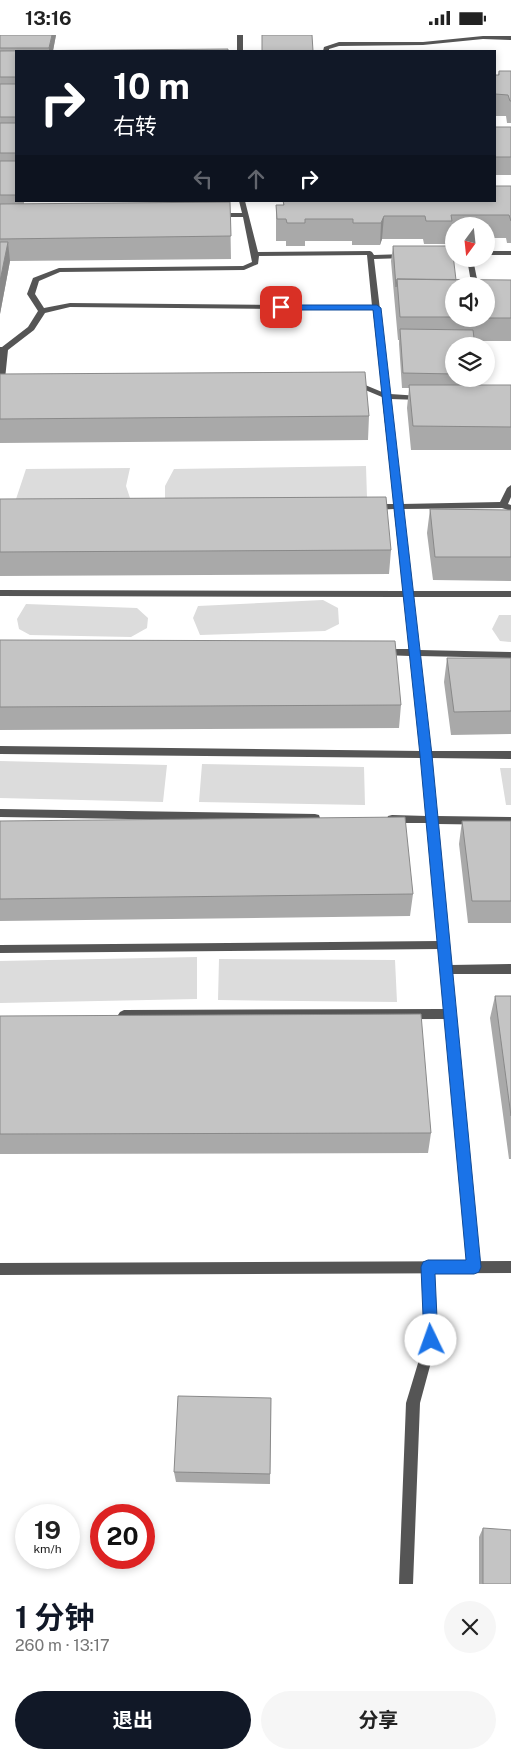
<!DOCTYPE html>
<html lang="zh">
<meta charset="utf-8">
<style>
:root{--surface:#fff;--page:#f6f6f6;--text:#222;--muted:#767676;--accent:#111827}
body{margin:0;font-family:"Public Sans","Noto Sans SC",sans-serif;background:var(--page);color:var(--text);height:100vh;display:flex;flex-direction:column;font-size:19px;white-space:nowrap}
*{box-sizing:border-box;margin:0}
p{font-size:16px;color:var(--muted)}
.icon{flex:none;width:28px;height:28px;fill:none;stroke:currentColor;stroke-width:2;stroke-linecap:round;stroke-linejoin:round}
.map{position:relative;height:1549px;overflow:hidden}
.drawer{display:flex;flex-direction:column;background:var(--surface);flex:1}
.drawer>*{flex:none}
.guide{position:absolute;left:15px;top:15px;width:481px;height:152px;border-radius:0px;box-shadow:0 2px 8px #0003;background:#111827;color:#fff;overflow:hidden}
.needle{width:32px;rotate:195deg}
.controls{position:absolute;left:445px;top:182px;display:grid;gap:10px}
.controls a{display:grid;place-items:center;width:50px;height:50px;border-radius:50%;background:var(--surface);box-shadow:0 2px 8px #0003;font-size:25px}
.speed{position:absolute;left:15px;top:1469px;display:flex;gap:10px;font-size:25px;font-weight:700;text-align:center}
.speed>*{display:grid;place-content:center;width:65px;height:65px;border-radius:50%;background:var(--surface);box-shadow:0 2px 8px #0003;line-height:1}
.speed small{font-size:12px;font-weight:400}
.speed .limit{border:8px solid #d22;background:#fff;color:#111}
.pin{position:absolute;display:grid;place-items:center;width:42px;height:42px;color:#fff;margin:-21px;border-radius:10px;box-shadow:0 2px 8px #0006}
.me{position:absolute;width:55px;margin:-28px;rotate:357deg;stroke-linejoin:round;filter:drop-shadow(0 0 4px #0008)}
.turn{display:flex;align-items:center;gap:18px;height:105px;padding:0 15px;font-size:22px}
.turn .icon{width:65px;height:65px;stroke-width:2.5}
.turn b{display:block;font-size:35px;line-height:42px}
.lanes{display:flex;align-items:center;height:48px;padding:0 15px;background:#0003;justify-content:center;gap:25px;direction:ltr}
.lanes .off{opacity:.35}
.round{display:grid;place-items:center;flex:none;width:52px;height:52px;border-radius:26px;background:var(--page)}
.summary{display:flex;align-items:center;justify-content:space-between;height:85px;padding:0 15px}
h1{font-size:30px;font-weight:700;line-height:38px;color:var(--accent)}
.cta{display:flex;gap:10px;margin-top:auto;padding:10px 15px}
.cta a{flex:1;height:58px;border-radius:30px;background:var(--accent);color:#fff;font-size:20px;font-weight:700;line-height:58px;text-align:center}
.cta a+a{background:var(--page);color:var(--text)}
.status{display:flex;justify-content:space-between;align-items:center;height:35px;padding:0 25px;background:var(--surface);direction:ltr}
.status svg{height:14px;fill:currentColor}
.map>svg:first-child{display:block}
</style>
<div class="status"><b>13:16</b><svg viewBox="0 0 49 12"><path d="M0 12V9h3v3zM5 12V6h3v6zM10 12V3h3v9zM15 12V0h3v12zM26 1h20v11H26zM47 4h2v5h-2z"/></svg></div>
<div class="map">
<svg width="511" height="1549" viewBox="0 0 511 1549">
<rect width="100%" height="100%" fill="#fff"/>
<path fill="#dcdcdc" d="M366 431 367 463 165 465V451L174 434Z
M130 433 126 451 130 463 16 464 26 434Z
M323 565 338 573 339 589 325 596 200 600 193 583 198 571Z
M26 569 137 573 148 583 147 593 131 602 30 600 19 594 17 584Z
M499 580H511V607L500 606 492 594Z
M0 726 167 730 163 767 0 763Z
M202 729 364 732 365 770 199 767Z
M500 733H511V770H506Z
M197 922V964L0 968V926Z
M219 924 395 925 397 967 218 965Z"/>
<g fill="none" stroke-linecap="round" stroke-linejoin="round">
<path fill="#555" fill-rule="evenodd" d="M237 0H243V16H237Z
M483 1H511V5L483 4 423 10 339 11 329 14V16H323L324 12 339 7H423Z
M239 166H245L258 217 370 216 372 217 374 220 405 219 408 221 405 223 374 224 390 359 420 361 424 363 420 365 390 364 402 469 500 467 507 453 511 450V462L508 469 511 470V476L502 473 403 474 412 556H511V562H413L419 615 511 617V623L419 621 430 716H511V724L431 723 437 781 511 782V790L437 789 451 930 511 929V939H452L480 1232 478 1236 474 1238 470 1236 468 1232 445 984 124 985 120 983 118 980 120 977 124 975 444 974 439 914 0 918V910L438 906 427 788H392L388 787 387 784 388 781 392 780 427 781 421 723 0 719V711L421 716 410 621 383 620 378 617 383 614H410L404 562 0 561V555L403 556 394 474 374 475 370 472 374 469H394L382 362 351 349 352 347H358L382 357 373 275 70 272 45 278 34 295 8 315 5 344 10 346 6 348H0V312H2L28 292 38 276 27 259 33 243 59 233 243 231 252 227 243 182H219L216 180 219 178H242ZM367 220 372 271 70 268 44 273 35 259 39 246 60 237 244 235 258 229 259 221Z
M486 216H511V220H486Z
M467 224H473L477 244 487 251H479L471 247Z
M0 774 315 779 319 780 320 783 319 786 315 787 0 782Z
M428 1226 432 1228 434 1232 437 1305 420 1368 413 1549H399L406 1368 425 1305 422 1232 424 1228Z"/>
<path fill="#555" fill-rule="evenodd" d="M511 1226V1238L0 1240V1228Z"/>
</g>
<path fill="#a9a9a9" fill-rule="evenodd" d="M0 0H56L53 15 16 16V166H24V169L230 167 231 224 10 226 0 279Z
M499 36H511V88H507L506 81H495V40H498Z
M495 92H511V140H495Z
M511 151V208H507L506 203H486V191H454V203H450V209H424L423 204H382L380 210H352V206H305V211H286V206H276V170H283V166H495Z
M393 211 456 245H511V306H474L454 311V344H478L477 350H511V415H411L407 373 409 353H402L399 309V305H398L391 226ZM454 251H486V284H454Z
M0 339 369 381 368 405 0 408Z
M0 464 391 515 389 539 0 541Z
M430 474 511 475V546L433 545 427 498Z
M0 605 401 670 399 693 0 695Z
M447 623H511V699L451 700 444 647Z
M0 786 413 859 410 881 0 886Z
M462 786H511V888H468L459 809Z
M495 961H511V1124H509L490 983Z
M0 981 431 1098 428 1118 0 1119Z
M271 1363 270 1449 176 1447 174 1437Z
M483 1493 511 1549H479V1502Z"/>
<path fill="#898989" d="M52 0H56L53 16H49V13Z
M384 181 382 204 380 210 381 188Z
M8 207 10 226 0 279V246Z"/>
<path fill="#c4c4c4" stroke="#898989" d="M0 0H52L49 13H0Z
M262 0H312L313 16H262Z
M228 14V16H16V42H0V16Z
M499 36H511V66H510L508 60 495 59V40H499Z
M0 49H16V82H0Z
M0 88H16V118H0Z
M495 92H511V122H495Z
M0 126H16V160H0Z
M495 151H511V186L509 180H451L452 186H426L425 181H384L381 188H353V184H305V188H287L286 184H277L276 170H284L283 166H495Z
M230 167 231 201 0 204V169Z
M0 207H8L0 246Z
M393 211H452L456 245 397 244 396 252Z
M397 244 511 245V283H486V251H454V282H400Z
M400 294 473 295 475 311H454V339L403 338Z
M365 337 369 381 0 384V339Z
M409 350H511V392L413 391Z
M386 462 391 515 0 517V464Z
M430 474 511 475V522H435Z
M0 605 395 606 401 670 0 672Z
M447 623H511V676L454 677Z
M405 782 413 859 0 864V786Z
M462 786H511V866H472Z
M495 961H511V1081Z
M421 979 431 1098 0 1099V981Z
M178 1361 271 1363 270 1439 174 1437Z
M483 1493 511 1495V1549H483Z"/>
<path fill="#1a73e8" stroke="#114b97" d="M278 270H377L381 273 432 720 481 1232 479 1237 474 1239H435L438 1305 436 1310 431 1312 426 1310 424 1305 421 1232 423 1227 428 1225H466L420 720 373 275H281L277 272Z"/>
</svg>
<div class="controls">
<a><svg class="needle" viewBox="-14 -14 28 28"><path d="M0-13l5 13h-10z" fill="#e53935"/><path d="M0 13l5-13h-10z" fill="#767676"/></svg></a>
<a><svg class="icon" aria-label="sound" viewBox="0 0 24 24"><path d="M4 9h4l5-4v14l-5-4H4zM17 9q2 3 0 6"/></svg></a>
<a><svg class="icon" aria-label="layers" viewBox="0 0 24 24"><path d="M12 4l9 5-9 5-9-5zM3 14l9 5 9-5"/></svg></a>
</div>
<div class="speed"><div>19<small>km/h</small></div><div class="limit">20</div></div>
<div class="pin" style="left:281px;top:272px;background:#d93025"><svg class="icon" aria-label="arrive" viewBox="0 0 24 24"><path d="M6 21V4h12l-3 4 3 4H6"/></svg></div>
<svg class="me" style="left:431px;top:1305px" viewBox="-20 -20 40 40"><circle r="19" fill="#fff"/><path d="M0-13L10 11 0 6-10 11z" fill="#1a73e8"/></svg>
<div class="guide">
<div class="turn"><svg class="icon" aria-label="right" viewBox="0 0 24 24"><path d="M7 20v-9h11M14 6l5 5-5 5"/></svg><div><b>10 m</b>右转</div></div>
<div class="lanes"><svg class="icon off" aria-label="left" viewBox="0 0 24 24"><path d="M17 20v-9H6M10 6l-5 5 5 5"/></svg><svg class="icon off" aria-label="ahead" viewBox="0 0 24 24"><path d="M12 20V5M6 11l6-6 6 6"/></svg><svg class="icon" aria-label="right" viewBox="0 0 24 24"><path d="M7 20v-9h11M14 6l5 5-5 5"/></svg></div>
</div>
</div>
<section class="drawer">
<div class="summary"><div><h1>1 分钟</h1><p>260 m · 13:17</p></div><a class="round"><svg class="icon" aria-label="close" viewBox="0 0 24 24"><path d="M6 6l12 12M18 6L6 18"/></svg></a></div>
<div class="cta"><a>退出</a><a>分享</a></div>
</section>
